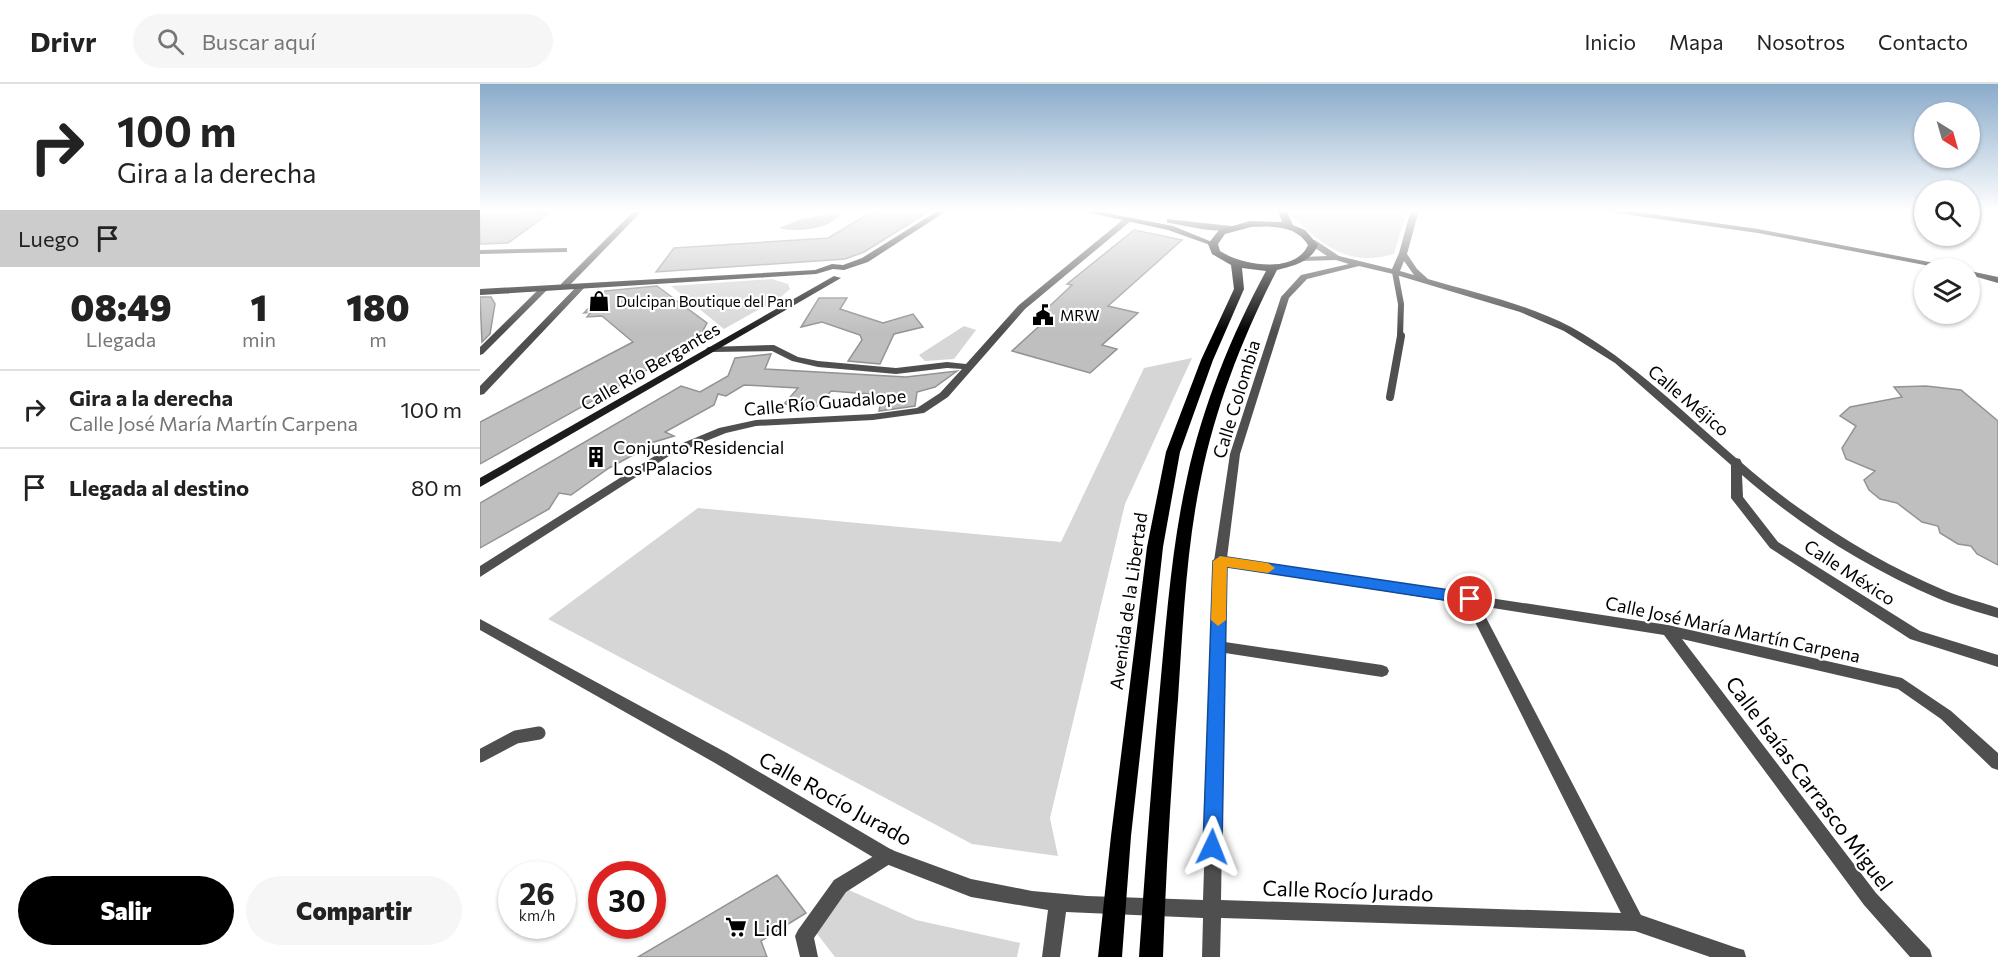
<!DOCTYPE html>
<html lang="es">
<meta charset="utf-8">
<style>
:root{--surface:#fff;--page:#f6f6f6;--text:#222;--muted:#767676;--line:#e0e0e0;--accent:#000}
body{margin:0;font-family:Commissioner,sans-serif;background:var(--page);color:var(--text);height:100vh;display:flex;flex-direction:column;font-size:22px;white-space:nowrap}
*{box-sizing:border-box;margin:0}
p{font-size:20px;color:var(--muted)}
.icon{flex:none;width:33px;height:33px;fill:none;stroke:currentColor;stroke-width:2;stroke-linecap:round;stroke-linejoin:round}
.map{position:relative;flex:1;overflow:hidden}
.sheet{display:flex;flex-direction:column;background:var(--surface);width:480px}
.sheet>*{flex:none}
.hud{background:#fff;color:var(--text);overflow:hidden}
.needle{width:39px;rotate:143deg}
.tools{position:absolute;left:1434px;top:18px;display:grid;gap:12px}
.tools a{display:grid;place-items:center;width:66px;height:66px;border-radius:50%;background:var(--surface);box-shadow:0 2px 4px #0004;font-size:30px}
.speed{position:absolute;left:18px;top:777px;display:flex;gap:12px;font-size:30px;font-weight:700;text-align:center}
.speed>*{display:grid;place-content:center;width:78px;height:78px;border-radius:50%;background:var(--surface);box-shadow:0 2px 4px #0004;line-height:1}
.speed small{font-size:15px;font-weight:400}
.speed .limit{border:9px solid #d22;background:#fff;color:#111}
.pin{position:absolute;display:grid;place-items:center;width:51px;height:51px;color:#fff;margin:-26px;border:3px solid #fff;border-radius:50%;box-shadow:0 2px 6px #0007}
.me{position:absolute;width:66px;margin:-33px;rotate:2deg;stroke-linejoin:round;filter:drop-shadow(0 0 4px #0008)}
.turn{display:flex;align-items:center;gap:21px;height:126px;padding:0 18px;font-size:27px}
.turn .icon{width:78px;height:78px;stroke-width:2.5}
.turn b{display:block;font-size:42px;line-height:51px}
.then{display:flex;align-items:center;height:57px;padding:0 18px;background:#0003;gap:12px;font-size:22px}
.eta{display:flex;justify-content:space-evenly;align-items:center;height:102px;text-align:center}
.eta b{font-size:36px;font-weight:800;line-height:42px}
.action{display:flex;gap:12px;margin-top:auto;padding:12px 18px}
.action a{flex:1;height:69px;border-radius:36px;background:var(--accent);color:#fff;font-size:24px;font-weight:800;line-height:69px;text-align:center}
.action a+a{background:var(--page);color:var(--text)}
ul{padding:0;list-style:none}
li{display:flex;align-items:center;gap:18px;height:78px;padding:0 18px;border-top:2px solid var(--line)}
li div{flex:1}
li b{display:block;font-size:22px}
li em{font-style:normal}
header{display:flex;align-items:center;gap:36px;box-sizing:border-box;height:84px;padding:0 30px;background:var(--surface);border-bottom:2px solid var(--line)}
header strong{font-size:28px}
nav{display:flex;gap:33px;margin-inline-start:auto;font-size:21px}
.search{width:420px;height:54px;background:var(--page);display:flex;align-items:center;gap:15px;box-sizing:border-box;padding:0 21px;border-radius:33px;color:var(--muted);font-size:22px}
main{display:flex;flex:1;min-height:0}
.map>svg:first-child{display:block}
</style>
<header>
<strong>Drivr</strong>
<div class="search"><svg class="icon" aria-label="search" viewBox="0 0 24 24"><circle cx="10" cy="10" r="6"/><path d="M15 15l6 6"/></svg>Buscar aquí</div>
<nav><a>Inicio</a><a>Mapa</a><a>Nosotros</a><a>Contacto</a></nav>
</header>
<main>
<section class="sheet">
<div class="hud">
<div class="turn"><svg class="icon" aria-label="right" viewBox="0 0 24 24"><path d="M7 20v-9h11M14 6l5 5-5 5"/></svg><div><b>100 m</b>Gira a la derecha</div></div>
<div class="then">Luego<svg class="icon" aria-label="arrive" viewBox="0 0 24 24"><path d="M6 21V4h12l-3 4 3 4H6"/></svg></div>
</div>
<div class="eta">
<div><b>08:49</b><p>Llegada</p></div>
<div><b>1</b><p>min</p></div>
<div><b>180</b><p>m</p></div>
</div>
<ul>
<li><svg class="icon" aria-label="right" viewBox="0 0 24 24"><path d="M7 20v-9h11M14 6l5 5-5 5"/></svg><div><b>Gira a la derecha</b><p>Calle José María Martín Carpena</p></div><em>100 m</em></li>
<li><svg class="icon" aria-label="arrive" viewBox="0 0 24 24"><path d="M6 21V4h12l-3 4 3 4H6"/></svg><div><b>Llegada al destino</b></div><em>80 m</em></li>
</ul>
<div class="action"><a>Salir</a><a>Compartir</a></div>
</section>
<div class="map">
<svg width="1518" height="873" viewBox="0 0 1518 873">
<rect width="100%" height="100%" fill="#fff"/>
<path fill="#d6d6d6" d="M813 126H927L914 170C869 183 844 163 812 132Z
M292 195 308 200 310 205 301 213 244 245 191 202Z
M484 242 496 246 474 275 445 277 439 271Z
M712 274 645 420 570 734 578 772 492 760 68 535 218 424 581 458 664 284Z
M360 802 436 836 540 859 537 873H355L331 842Z"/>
<path fill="#9d9d9d" d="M360 128C355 145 315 149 299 144L321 135Z"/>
<path fill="#bfbfbf" stroke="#939393" stroke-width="1.5" d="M395 126H451L384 168 365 175 176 188 194 164 348 154Z
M71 128 28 159 0 160V129Z
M654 146 702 156 628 222 658 229 622 261 637 265 610 289 532 267 567 235 558 233 592 201 587 200Z
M177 202 227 239 217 258 0 380V338L153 258 122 232 107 233 111 228 104 229 125 207Z
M0 213H11L15 220 10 250 2 258Z
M339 214H367L360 225 403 239 433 230 443 243 414 250 400 280 368 277 382 256 380 251 342 238 321 243Z
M291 270 285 285 426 293 477 287 455 303 437 308 435 322 399 327 402 311 351 307 338 322 304 320 318 304 264 301 246 312 238 310 234 321 185 348 194 352 161 362 157 369 129 384 91 411 79 409 69 425 0 464V419L201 302 220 308 248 292 255 274Z
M1446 302 1481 306 1518 337V481L1497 470 1491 462 1478 460 1460 449 1458 442 1442 438 1417 419 1400 415 1389 406 1384 396 1395 387 1366 375 1362 364 1376 342 1360 332 1370 323 1422 313 1414 303Z
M297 791 326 829 281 857 287 873H158Z"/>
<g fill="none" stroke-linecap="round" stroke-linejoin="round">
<path stroke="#4f4f4f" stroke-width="6" d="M915 188 921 220 920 253"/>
<path stroke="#4f4f4f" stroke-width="8" d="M910 313 921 252"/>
<path stroke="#4f4f4f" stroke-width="13" d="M0 672 36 653 59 649"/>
<path fill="#4f4f4f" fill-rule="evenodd" d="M155 126H163L87 204H81V200Z
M87 164V168H84L0 170V166Z
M407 764 413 766 416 772 413 778 366 808 334 854 338 873H320L315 852 318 846 354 796Z"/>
<path fill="#4f4f4f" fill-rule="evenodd" d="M931 126H939L927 170 937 185 948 195C996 209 1047 220 1091 243 1152 277 1203 328 1256 374L1260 375 1262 379C1322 431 1392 476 1466 507 1483 514 1501 518 1518 524V534C1498 528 1476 522 1457 514 1387 484 1319 441 1262 391L1263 413 1298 458 1440 547 1518 571V583L1430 555 1290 464 1251 414V381L1135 279 1084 247 1040 228 913 190 879 182 827 195 809 214 760 370 747 474 1188 541 1422 594 1471 627 1518 669V686L1512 684 1461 635 1418 605 1202 555 1396 809 1450 866 1452 873H1430L1384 821 1184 551 1000 522 1161 831 1257 864 1264 866 1266 873H1230L1155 847 741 834 740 873H722L723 834 586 828 580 873H562L568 826 491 813 401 778 235 679 0 546V535L247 669 412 766 491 795 552 807 607 812 723 816 734 477 750 370 801 213 821 191 869 180 856 176 819 177V173H822L847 172 829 160V156H835L859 172 912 185 919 169ZM924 177 934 191 920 187ZM746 482 986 520 1141 829 741 816 745 569 902 593 907 591 909 587 907 583 902 581 745 558Z
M645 134 652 136 545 225 468 313 444 329 393 336 276 342 246 349 189 372 0 493V482L181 368 239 344 276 336 393 330 437 324 460 309 482 285 467 284 416 290 338 283 312 277 292 267 231 268 226 265 228 263 294 261 318 273 338 277 416 284 467 278 486 280 539 221Z
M99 200 106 202 4 310 0 311V302Z
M62 202 69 204 3 270 0 271V263Z"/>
<path fill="#1c1c1c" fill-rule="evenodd" d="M459 126H468L388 178 364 186 353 185 336 190 0 211V205L335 186 352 180 363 181 382 174Z
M597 126H610L693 142 737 160 733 162 688 146Z
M1125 126H1143L1278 145 1470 182 1474 184H1460L1278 149 1129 128Z
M687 135 751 142 755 144C742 151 706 142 690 139H687Z
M1490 187 1518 193V199L1490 191Z
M354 192 361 194 0 403V394Z"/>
<path fill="#000" fill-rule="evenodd" d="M798 126H806L813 141 825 146 838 161C831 178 813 182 797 186 763 252 736 321 721 394 706 466 703 541 698 615 691 701 686 787 683 873H659C665 787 671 701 679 615 686 541 691 466 707 394 723 321 751 252 786 187L762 184 764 205 733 276 700 368 683 463 651 752 642 873H618L631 752 667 463 686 368 721 276 754 205 751 181 732 170 728 160 739 146 770 137 802 138ZM771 143C792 142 816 141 828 161 815 191 761 181 740 167L738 160 745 150Z"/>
</g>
<linearGradient id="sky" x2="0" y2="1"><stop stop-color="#8aabca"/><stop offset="0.51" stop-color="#fff"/><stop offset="1" stop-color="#fff" stop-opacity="0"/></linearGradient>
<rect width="1518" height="248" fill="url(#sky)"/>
<path fill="#1a73e8" stroke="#114b97" stroke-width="1.5" d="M740 472 990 509 997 515 990 520 747 483 742 763 739 770 732 772 725 770 723 763 733 477Z"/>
<path fill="#f59e0b" d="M740 472 788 479 795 484 788 489 747 483 746 536 738 542 731 536 733 477Z"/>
<defs>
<symbol id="shop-bare" viewBox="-9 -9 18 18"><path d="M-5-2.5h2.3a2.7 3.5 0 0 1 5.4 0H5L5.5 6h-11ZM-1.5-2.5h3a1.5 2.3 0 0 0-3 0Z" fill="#000" stroke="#fff" stroke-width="2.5" paint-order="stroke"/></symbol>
<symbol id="civic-bare" viewBox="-9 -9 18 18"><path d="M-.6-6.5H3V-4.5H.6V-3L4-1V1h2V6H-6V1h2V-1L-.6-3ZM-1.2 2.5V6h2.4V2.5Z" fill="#000" stroke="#fff" stroke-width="2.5" paint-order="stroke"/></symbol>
<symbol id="building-bare" viewBox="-9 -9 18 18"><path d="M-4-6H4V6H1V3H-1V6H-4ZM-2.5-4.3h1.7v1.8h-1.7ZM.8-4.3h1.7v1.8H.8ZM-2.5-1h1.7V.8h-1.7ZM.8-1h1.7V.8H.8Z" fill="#000" stroke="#fff" stroke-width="2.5" paint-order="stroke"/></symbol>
<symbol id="supermarket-bare" viewBox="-9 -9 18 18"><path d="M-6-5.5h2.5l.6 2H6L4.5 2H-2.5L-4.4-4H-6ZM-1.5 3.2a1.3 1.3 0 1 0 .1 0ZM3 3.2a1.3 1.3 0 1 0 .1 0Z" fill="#000" stroke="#fff" stroke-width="2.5" paint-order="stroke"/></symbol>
</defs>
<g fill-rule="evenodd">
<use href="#shop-bare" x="104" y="202" width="30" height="30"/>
<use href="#civic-bare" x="548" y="216" width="30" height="30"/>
<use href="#building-bare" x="101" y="358" width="30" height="30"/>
<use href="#supermarket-bare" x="241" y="828" width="30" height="30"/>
</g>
<g text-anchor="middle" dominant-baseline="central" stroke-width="4.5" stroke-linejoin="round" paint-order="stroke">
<g font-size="15" fill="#000" stroke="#fff" text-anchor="start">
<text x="136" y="217">Dulcipan Boutique del Pan</text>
<text x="580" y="231">MRW</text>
</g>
<g font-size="18" fill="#000" stroke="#fff">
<text transform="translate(170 282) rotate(-30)">Calle Río Bergantes</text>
<text transform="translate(756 315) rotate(-73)">Calle Colombia</text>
<text transform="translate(1209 316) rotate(40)">Calle Méjico</text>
<text transform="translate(345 318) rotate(-5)">Calle Río Guadalope</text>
<text transform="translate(1370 488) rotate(33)">Calle México</text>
<text transform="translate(648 517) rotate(-82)">Avenida de la Libertad</text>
<text transform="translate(1253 545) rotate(12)">Calle José María Martín Carpena</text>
</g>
<g font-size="18" fill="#000" stroke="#fff" text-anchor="start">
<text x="133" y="363">Conjunto Residencial<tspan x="133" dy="21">Los Palacios</tspan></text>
</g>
<g font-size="21" fill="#000" stroke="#fff">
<text transform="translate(1330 699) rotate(53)">Calle Isaías Carrasco Miguel</text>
<text transform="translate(356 714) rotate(29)">Calle Rocío Jurado</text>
<text transform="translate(868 806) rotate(2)">Calle Rocío Jurado</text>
</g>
<g font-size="21" fill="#000" stroke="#fff" text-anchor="start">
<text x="273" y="843">Lidl</text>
</g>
</g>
</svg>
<div class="tools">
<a><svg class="needle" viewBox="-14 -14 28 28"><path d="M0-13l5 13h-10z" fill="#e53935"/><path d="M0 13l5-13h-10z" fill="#767676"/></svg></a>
<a><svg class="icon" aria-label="search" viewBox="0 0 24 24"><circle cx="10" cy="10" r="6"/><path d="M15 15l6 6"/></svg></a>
<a><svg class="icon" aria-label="layers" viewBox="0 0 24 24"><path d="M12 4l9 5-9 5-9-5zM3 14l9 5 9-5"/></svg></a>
</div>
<div class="speed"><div>26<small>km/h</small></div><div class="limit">30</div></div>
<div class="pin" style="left:990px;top:515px;background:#d93025"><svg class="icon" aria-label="arrive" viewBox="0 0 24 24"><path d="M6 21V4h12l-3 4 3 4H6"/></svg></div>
<svg class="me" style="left:732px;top:763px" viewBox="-20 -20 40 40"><path d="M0-17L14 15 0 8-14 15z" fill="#1a73e8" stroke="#fff" stroke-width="4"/></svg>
</div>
</main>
